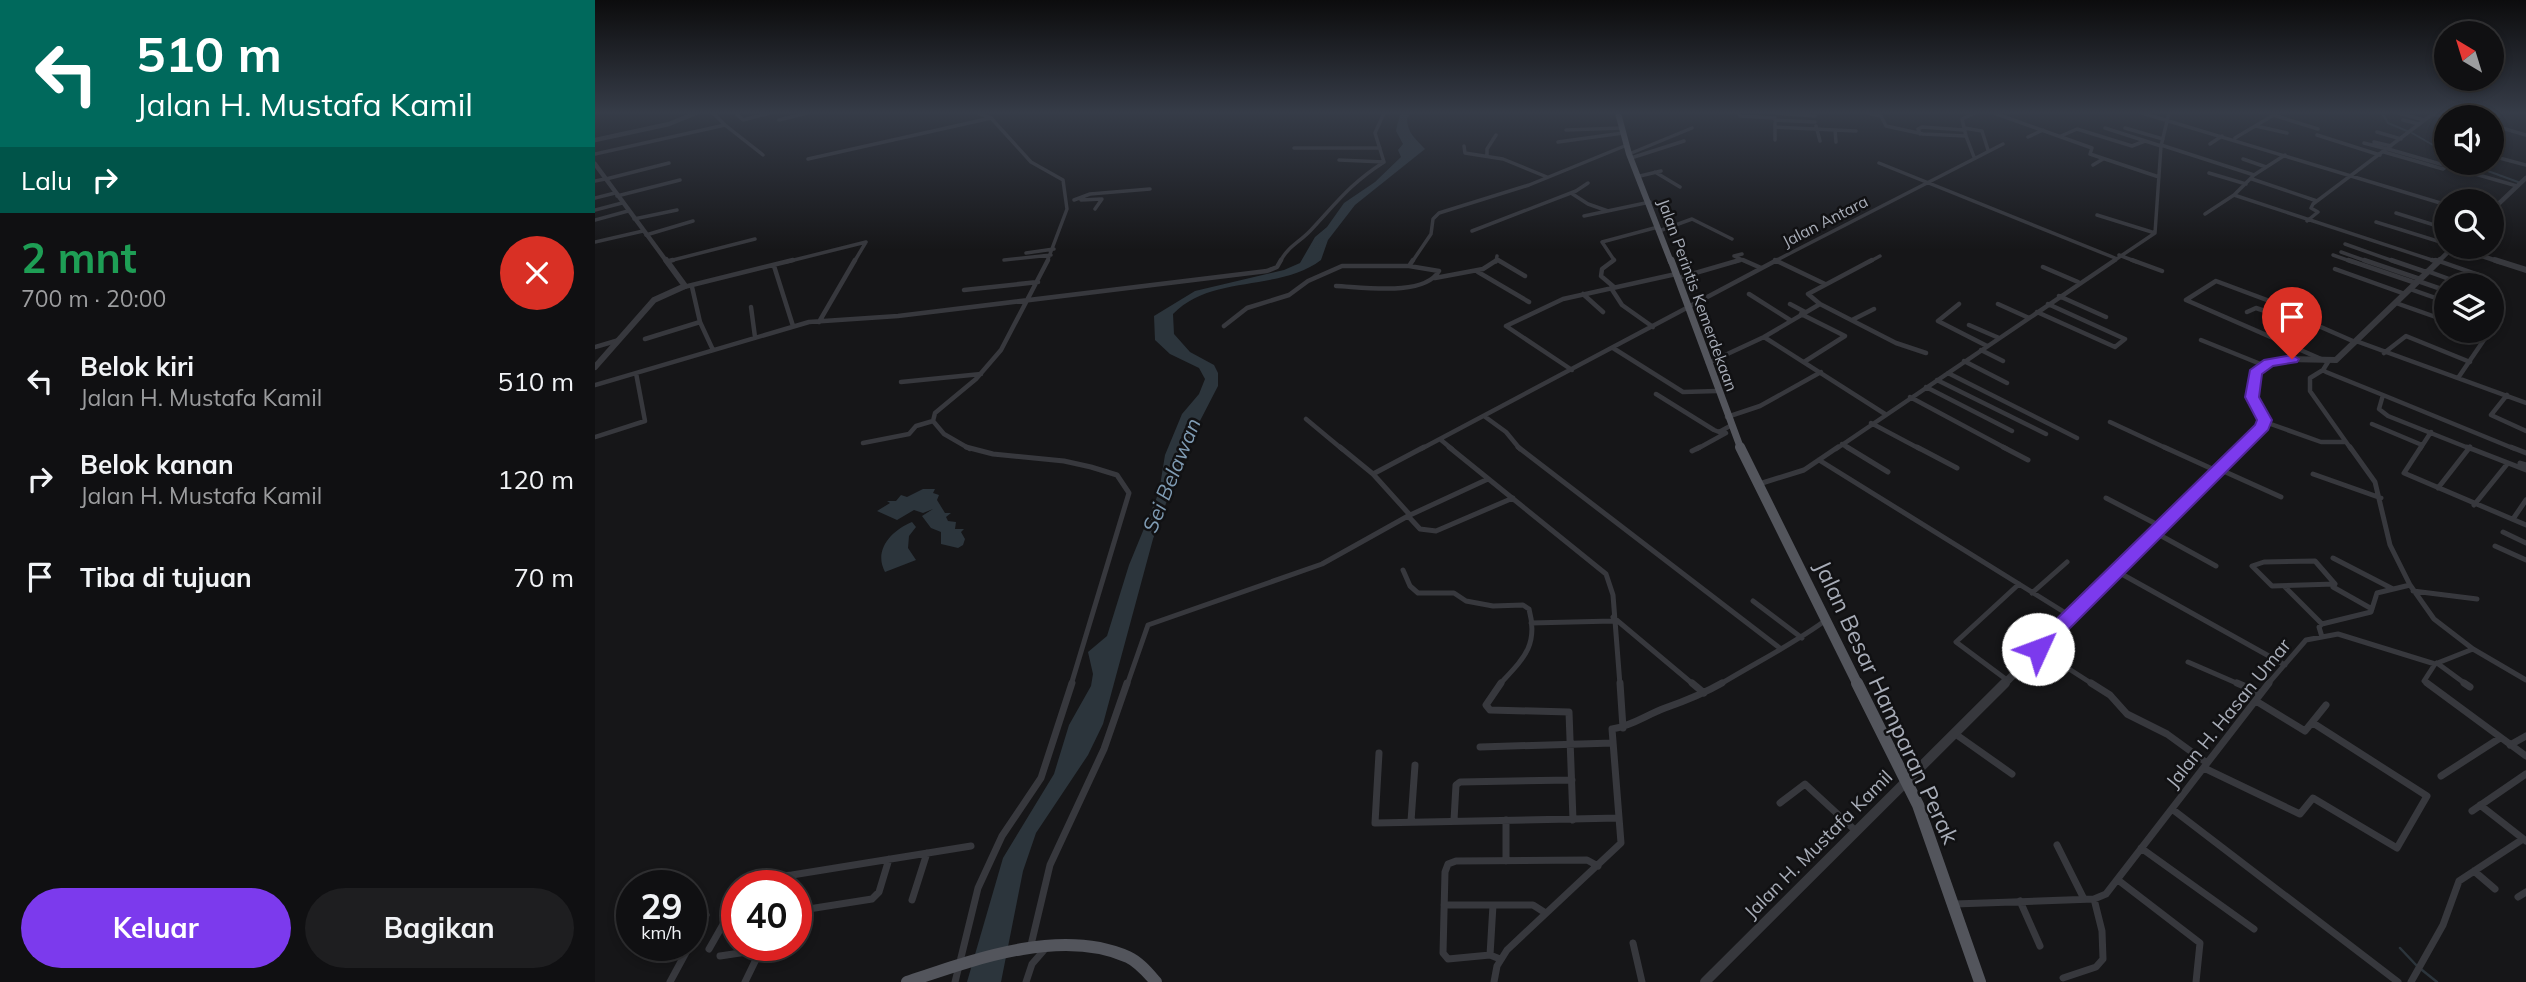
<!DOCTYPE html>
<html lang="id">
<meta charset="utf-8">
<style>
:root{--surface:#101012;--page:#1e1e20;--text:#f1f3f6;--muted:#9c9d9f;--line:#303032;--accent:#7c3aed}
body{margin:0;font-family:Mulish,sans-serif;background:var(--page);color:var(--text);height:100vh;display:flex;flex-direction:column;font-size:26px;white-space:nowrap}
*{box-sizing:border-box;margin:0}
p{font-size:23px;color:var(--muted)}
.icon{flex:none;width:38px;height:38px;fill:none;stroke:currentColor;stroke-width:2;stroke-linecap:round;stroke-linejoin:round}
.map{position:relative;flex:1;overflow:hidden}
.details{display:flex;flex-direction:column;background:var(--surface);width:595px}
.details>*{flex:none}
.top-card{background:#00695c;color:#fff;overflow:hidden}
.needle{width:46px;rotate:322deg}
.fabs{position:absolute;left:1839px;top:21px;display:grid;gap:14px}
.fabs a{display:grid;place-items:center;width:70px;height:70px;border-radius:50%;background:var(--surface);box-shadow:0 4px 10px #0003,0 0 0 2px var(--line);font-size:35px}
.speed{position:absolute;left:21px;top:870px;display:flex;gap:14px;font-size:35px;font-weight:700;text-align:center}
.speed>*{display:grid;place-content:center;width:91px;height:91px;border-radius:50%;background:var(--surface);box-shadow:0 4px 10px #0003,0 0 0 2px var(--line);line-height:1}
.speed small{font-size:18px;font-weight:400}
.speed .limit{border:10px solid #d22;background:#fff;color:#111}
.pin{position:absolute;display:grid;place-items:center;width:60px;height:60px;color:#fff;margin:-72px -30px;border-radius:50% 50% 50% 0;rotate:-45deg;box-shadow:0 0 7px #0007}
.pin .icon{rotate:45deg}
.me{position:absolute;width:77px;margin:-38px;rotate:47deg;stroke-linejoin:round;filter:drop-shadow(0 0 5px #0008)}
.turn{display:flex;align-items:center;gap:24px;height:147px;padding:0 21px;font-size:32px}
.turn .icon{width:91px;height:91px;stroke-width:2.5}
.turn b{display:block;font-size:49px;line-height:60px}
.then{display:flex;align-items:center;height:66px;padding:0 21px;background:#0003;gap:14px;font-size:26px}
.round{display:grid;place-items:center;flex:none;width:74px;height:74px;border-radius:37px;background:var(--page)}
.head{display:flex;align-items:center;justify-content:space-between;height:119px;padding:0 21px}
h1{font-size:42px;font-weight:700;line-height:52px;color:#1e9e55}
.button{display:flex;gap:14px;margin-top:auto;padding:14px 21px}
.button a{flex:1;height:80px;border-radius:42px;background:var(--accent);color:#fff;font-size:28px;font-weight:700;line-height:80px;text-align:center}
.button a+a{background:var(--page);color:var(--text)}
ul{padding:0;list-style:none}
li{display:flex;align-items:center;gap:21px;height:98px;padding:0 21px}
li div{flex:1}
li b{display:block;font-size:26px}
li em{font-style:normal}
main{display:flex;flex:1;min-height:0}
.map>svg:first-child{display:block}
</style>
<main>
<section class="details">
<div class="top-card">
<div class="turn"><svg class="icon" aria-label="left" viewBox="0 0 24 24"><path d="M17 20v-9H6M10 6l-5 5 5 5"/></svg><div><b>510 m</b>Jalan H. Mustafa Kamil</div></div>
<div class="then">Lalu<svg class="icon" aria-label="right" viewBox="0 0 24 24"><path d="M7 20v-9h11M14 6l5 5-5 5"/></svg></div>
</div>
<div class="head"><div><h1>2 mnt</h1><p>700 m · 20:00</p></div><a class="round" style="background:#d93025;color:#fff"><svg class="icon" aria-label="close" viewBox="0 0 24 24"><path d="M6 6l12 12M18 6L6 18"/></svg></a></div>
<ul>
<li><svg class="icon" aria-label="left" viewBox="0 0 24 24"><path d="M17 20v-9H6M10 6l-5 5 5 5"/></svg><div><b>Belok kiri</b><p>Jalan H. Mustafa Kamil</p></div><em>510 m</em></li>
<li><svg class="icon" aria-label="right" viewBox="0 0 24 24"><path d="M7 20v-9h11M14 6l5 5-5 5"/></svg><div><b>Belok kanan</b><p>Jalan H. Mustafa Kamil</p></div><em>120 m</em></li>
<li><svg class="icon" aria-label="arrive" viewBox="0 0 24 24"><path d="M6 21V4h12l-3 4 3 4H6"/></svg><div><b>Tiba di tujuan</b></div><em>70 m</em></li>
</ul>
<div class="button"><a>Keluar</a><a>Bagikan</a></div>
</section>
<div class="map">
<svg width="1931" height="982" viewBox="0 0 1931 982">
<rect width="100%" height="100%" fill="#161618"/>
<path fill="#2c353c" d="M805 113H817L812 118C812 133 821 139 830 149L760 205 733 240 726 260C684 292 616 274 578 314L579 334 595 352 619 365 623 373V386L592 446 558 539 508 724 493 755 441 833 428 871 406 982H372L408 858 459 774 474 725 496 686 498 674 493 652 512 636 534 565 564 492 570 455 587 414 604 394 610 379 604 368 575 354 560 340 559 316 600 291 689 270 705 263 720 237 732 227 749 203 780 182 806 157 803 150 808 144 801 131Z
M328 489H340L338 493 344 495 342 500 350 513H356L351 517 353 521 361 522 360 529H369L366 532 370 539 368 545 363 548 346 544V532L336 528 327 516 338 509 328 513 319 510 302 520 282 511 295 503 292 501H301L306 495 312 497Z
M317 522 321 527 314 536 313 548 321 560 290 572C278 550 297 530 317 522Z"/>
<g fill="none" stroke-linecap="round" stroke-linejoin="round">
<path stroke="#2c353c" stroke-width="2" d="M1787 113 1793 123 1812 131
M1817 133 1852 153
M1871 163 1923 182"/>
<path stroke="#2c353c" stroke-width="2.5" d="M1805 948 1822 966
M1827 970 1842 982"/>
<path stroke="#37383d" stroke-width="3.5" d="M140 113 148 120 175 113
M383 113 396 118 436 162 468 180 472 209 452 262
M789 113 780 133 789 162
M1144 113 1145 116 1180 118
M1179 113 1220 116
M1273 113 1286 116 1291 126 1328 134 1371 136 1367 119 1380 113
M1399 113 1497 148 1495 154 1564 177
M1547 113 1852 205
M1803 113 1829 120
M1854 113 1870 117
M1838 114 1852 118
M1678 115 1723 129
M184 120 212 113
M1180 120 1220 122
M1808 120 1824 124
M1897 122 1905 114
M1180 123V140
M130 125 168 155
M1897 125 1931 135
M1221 126 1225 141
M1661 126 1692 133
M1180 127 1261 131
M1369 128 1387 131 1393 150
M1510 128 1566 146
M1530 128 1568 139
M971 130 1027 128
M1240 130 1241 142
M1782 132 1806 139
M1325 134 1323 129 1327 127 1369 130
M1722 135 1785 155
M1371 136 1379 157
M1466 136 1482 129 1537 146 1550 141
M1433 137 1448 130
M1640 138 1682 113
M963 142 1028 133
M1779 142 1796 146
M1769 143 1792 149
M1615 144 1627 136
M1566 145 1659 175
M869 146 870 153 908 159 952 177
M699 148H785
M1793 149 1922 186
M1789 152 1848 169 1852 166
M0 154 130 125 118 113
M1034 154 1097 128
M1690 155 1659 175 1639 195 1840 261
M892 156V149L901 135
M1897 156 1931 165
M1036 158 1089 141
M213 159 396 118
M1648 159 1671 167
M744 160 789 162
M1284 163 1520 258
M1498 165 1508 159
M1060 172 1085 187
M1614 173 1651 184
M1045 176 1066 171
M11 179 74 163
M1657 179 1722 201
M0 181 10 179
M976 193 993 204 1013 211
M22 196 85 180
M0 198 20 193
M479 200 495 194 555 189
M486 200 507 199 500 209
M0 210 27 203
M1801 213 1852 229
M1610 214 1639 195
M1502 215 1560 233
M989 216 1055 202
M39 219 82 210
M0 220 33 211
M1712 221 1723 212 1716 208 1718 204 1839 113
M1781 222 1852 244
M877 231 981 191 993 183
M1064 231 1097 219 1137 239
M51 235 98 221
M0 242 48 231
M1750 244 1801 262
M1746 252 1774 262
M431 253 459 249
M1147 254 1139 256 1152 262
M1524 255 1542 262
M1738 255 1758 262
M409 260 456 255
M903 260 906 262
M1180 260 1184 262
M1841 260 1846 262
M74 261 160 239
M191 262 271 242
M259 262 271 242
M685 262C692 247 705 242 716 230 743 201 755 184 789 162
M817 262 836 234 838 219 844 213 934 185 1032 145
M901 262 902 256
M1017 262 1019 260 1007 242 1063 227
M1139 262 1145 260
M1178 262 1408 144
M1274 262 1285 256
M1517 262 1560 233 1566 146 1574 113"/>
<path stroke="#37383d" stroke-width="4.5" d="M903 260 930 276
M1019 260 1007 269 1006 276 1019 287
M1148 260 1166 268
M1180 260 1230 284
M1537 260 1567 271
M1753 260 1821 283
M1769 260 1825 279
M1796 260 1831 272
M1837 260 1840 261
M1841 260 1884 275
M74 261 78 260
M179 266 198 326
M1448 267 1483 282
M1740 269 1810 294
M1832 271 1854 279
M883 272 934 302
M840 278 888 269 902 260
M1083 278 1145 260
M1823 281 1852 291
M741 286C767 287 829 297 844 271L814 266
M89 287 198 260
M97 287 105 322 118 350
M1016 288 1027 305 1058 327
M1815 289 1852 302
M369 290 443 282
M988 294 1008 312
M1154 294 1195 320
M1464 296 1511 317
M1801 303 1852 321
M1195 304 1210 312
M1225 304 1301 343 1331 353
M1364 304 1343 321 1392 346
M1403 304 1434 318
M156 307 160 337
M1897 307 1904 310
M1442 312 1520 347 1530 339 1453 304
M1652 312 1661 308 1688 317 1696 309
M1206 314 1250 336 1209 362
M1897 319 1902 322 1897 329
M1257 320 1279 309
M224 322 260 260
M1374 325 1404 338
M629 326 652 308 694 295 713 281 747 266H814L818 260
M1878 331 1891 335
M1169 337 1290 414
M50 339 105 322
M1606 340 1668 365
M1761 341 1931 403
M1760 342 1719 324 1696 309 1621 281 1591 300 1733 362 1728 370 1731 372 1788 395 1784 409 1793 416 1876 449
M0 347 24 340
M1018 348 1088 392 1122 391
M1386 350 1408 361
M1789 353 1811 336 1875 362
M1369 361 1412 383
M1113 363 1169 337 1225 304 1213 294 1277 260
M977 370 911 326 968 299 1081 274
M1728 370 1715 378V391L1756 449
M1353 373 1482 438
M1863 378 1895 331
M1342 380 1451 434
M306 382 386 374
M0 385 214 322 303 316 672 271 682 267 686 260
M1331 387 1417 431
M1061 394 1119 430 1124 432 1135 426
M1788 395 1920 449
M1912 395 1896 415 1931 431
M1315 397 1412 449
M889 416 911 432 925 449
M1132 417 1165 406 1226 372
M711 419 747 449
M1515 422 1573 449
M1670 422 1726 442H1749
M1276 423 1325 449
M1777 424 1827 445
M0 437 50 421 41 373
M846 440 857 449
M268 443 314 434 321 426 338 421
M1247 444 1255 449
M375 449 349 434 338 421 340 413 381 379 406 350 453 260
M826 449 1182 260
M1102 449 1131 433
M1241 449 1520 260
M1825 449 1836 432"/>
<path stroke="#37383d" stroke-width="5" d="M371 447 398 454 469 461 496 467 522 475 534 493 476 685
M745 447 778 474 815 515
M854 447 1011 574 1018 595 1025 685
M923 447 1186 649
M1252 447 1293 472
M1322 447 1362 468
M1408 447 1433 460
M1569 447 1624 472
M1826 447 1809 473 1931 525
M1872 447 1931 470
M1916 447 1931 453
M1097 451 1105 447
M1224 460 1477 617
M1925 463 1931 465
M1626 470 1686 497
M778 474 829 447
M1718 474 1786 498
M1164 484 1209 470 1243 447
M1843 488 1875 447
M1511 498 1567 527
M1879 505 1913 463
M813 516 825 529 841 531 918 498
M1918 519 1931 500
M1908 532 1931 543
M1561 533 1621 566
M1900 546 1931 560
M1738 558 1798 589
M1720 561 1740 584 1677 586 1657 566 1669 562Z
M808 570 815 586 823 593H859L871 601 898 606 928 605 934 609C944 646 928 659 904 685
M1523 572 1690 665
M1740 584 1738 587 1777 609
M1689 586 1727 624
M1818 591 1882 599
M1437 593 1472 562
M1158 601 1207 638
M1018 617 1099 685
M936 623 1018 621
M1727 637 1724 627 1727 624 1776 612 1782 593 1815 585
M1443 649 1499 685
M1878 649 1931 680
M1593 662 1646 685
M1842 663 1872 685
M1412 680 1361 642 1424 584
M532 685 553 625 727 564 813 516 893 479
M1124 685C1160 663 1197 645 1231 620
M1672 685 1711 640 1743 634 1840 664 1878 649 1839 619 1815 585 1795 545 1780 482 1755 447
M1834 685 1829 681 1840 664"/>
<path stroke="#37383d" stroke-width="7" d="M906 683 891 705 895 710 974 712 978 820
M1025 683 1028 728
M1097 683 1109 693
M1496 683 1515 695 1532 714 1572 734 1612 763
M1642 683 1665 693
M1832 683 1931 756
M1869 683 1875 687
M1661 701 1710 731 1731 705
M1359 733 1417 774
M1915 745 1931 736
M885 747 1018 743
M784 753 780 823 1024 818
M1609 768 1705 814 1718 798 1802 848 1832 796 1718 723
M1846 776 1905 738
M1185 803 1210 784 1262 832
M1885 805 1931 841
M1577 809 1803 982
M1877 811 1931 774
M859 820 861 785 865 782 977 780
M911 820V861
M816 821 820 765
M1462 845 1488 897
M1546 848 1659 929
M1879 871 1900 889
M197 875 376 846
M1523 880 1605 943 1601 982
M150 886 158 879 197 875 193 886
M1923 897 1931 892
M317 900 332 853
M1425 901 1445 946
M1360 904 1499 899 1511 894 1674 683
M849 905H938L949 912
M201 911 277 899 284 892 294 859
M96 942 111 915
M1038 943 1047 982
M114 949 142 900
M435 949 455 865 509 749 532 683
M895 955 898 905
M125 956 165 950
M905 959 895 955 853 959 848 953 850 872 853 864 861 861 992 860 1003 866
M1468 978 1501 967 1508 959 1507 931 1499 899
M75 982 95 945
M150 982 168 945
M360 982 383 888 407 836 446 778 477 683
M431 982 437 964 450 949
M899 982 902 966 912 950 1026 843 1017 729C1037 726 1051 715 1070 708 1090 701 1108 694 1127 683
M1816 982 1848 925 1864 881 1928 839"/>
<path stroke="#37383d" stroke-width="4.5" d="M0 140 74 124 101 113
M0 164 72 262
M1897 210 1931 178
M1860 247 1905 262
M1843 262 1858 247"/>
<path stroke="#37383d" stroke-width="6" d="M1900 260 1931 270
M0 367 59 300 90 286 71 260
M1645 449 1670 422 1657 390 1663 369 1688 359 1741 360 1845 260"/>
<path stroke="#37383d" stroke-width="8" d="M1408 685 1647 447"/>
<path stroke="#37383d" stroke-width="10" d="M1110 982 1410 683"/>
<path stroke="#53555c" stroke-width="6" d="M1023 113 1034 154 1076 262"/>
<path stroke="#53555c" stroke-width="7" d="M1076 260 1146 449"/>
<path stroke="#53555c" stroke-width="10" d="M1145 447 1263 685"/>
<path stroke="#53555c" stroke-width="12" d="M1262 683 1323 805 1385 982
M312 982C377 960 466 927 533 957 544 962 553 973 561 982"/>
</g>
<linearGradient id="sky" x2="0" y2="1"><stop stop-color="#0c0c0d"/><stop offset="0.45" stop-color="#363c48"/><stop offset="1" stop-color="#363c48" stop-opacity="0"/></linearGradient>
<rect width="1931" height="250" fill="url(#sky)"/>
<path fill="#7c3aed" stroke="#51269a" stroke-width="2" d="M1697 355 1704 359 1702 362 1678 366 1667 374 1664 397 1677 420 1673 430 1449 654H1436L1433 649 1436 644 1660 425 1662 420 1650 397 1655 370 1669 360Z"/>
<g text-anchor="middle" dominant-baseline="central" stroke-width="5" stroke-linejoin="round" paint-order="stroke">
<g font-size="16" fill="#a8adb8" stroke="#111113">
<text transform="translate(1230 221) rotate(-27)">Jalan Antara</text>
<text transform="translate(1103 295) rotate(70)">Jalan Perintis Kemerdekaan</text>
</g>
<g font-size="19" fill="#a8adb8" stroke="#111113">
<text transform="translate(1633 713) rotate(-51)">Jalan H. Hasan Umar</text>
<text transform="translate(1223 844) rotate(-45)">Jalan H. Mustafa Kamil</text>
</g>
<g font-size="21" font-style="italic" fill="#7f9bb3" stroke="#111113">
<text transform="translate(576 475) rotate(-68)">Sei Belawan</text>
</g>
<g font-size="23" fill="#a8adb8" stroke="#111113">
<text transform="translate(1292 702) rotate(65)">Jalan Besar Hamparan Perak</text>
</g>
</g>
</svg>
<div class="fabs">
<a><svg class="needle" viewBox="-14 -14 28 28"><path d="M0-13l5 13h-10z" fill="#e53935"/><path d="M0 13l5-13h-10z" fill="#9c9d9f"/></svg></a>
<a><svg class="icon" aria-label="sound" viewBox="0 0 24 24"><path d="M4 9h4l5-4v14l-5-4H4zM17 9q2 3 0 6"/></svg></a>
<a><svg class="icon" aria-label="search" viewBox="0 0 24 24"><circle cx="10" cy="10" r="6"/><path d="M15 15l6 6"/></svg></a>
<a><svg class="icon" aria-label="layers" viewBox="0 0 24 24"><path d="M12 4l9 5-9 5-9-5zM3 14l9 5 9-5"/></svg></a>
</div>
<div class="speed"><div>29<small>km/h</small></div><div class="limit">40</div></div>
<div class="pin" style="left:1697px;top:359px;background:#d93025"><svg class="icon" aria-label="arrive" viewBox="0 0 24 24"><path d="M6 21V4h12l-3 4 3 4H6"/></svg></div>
<svg class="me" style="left:1443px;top:649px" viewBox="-20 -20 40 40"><circle r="19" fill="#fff"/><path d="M0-13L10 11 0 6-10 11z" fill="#7c3aed"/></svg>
</div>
</main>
